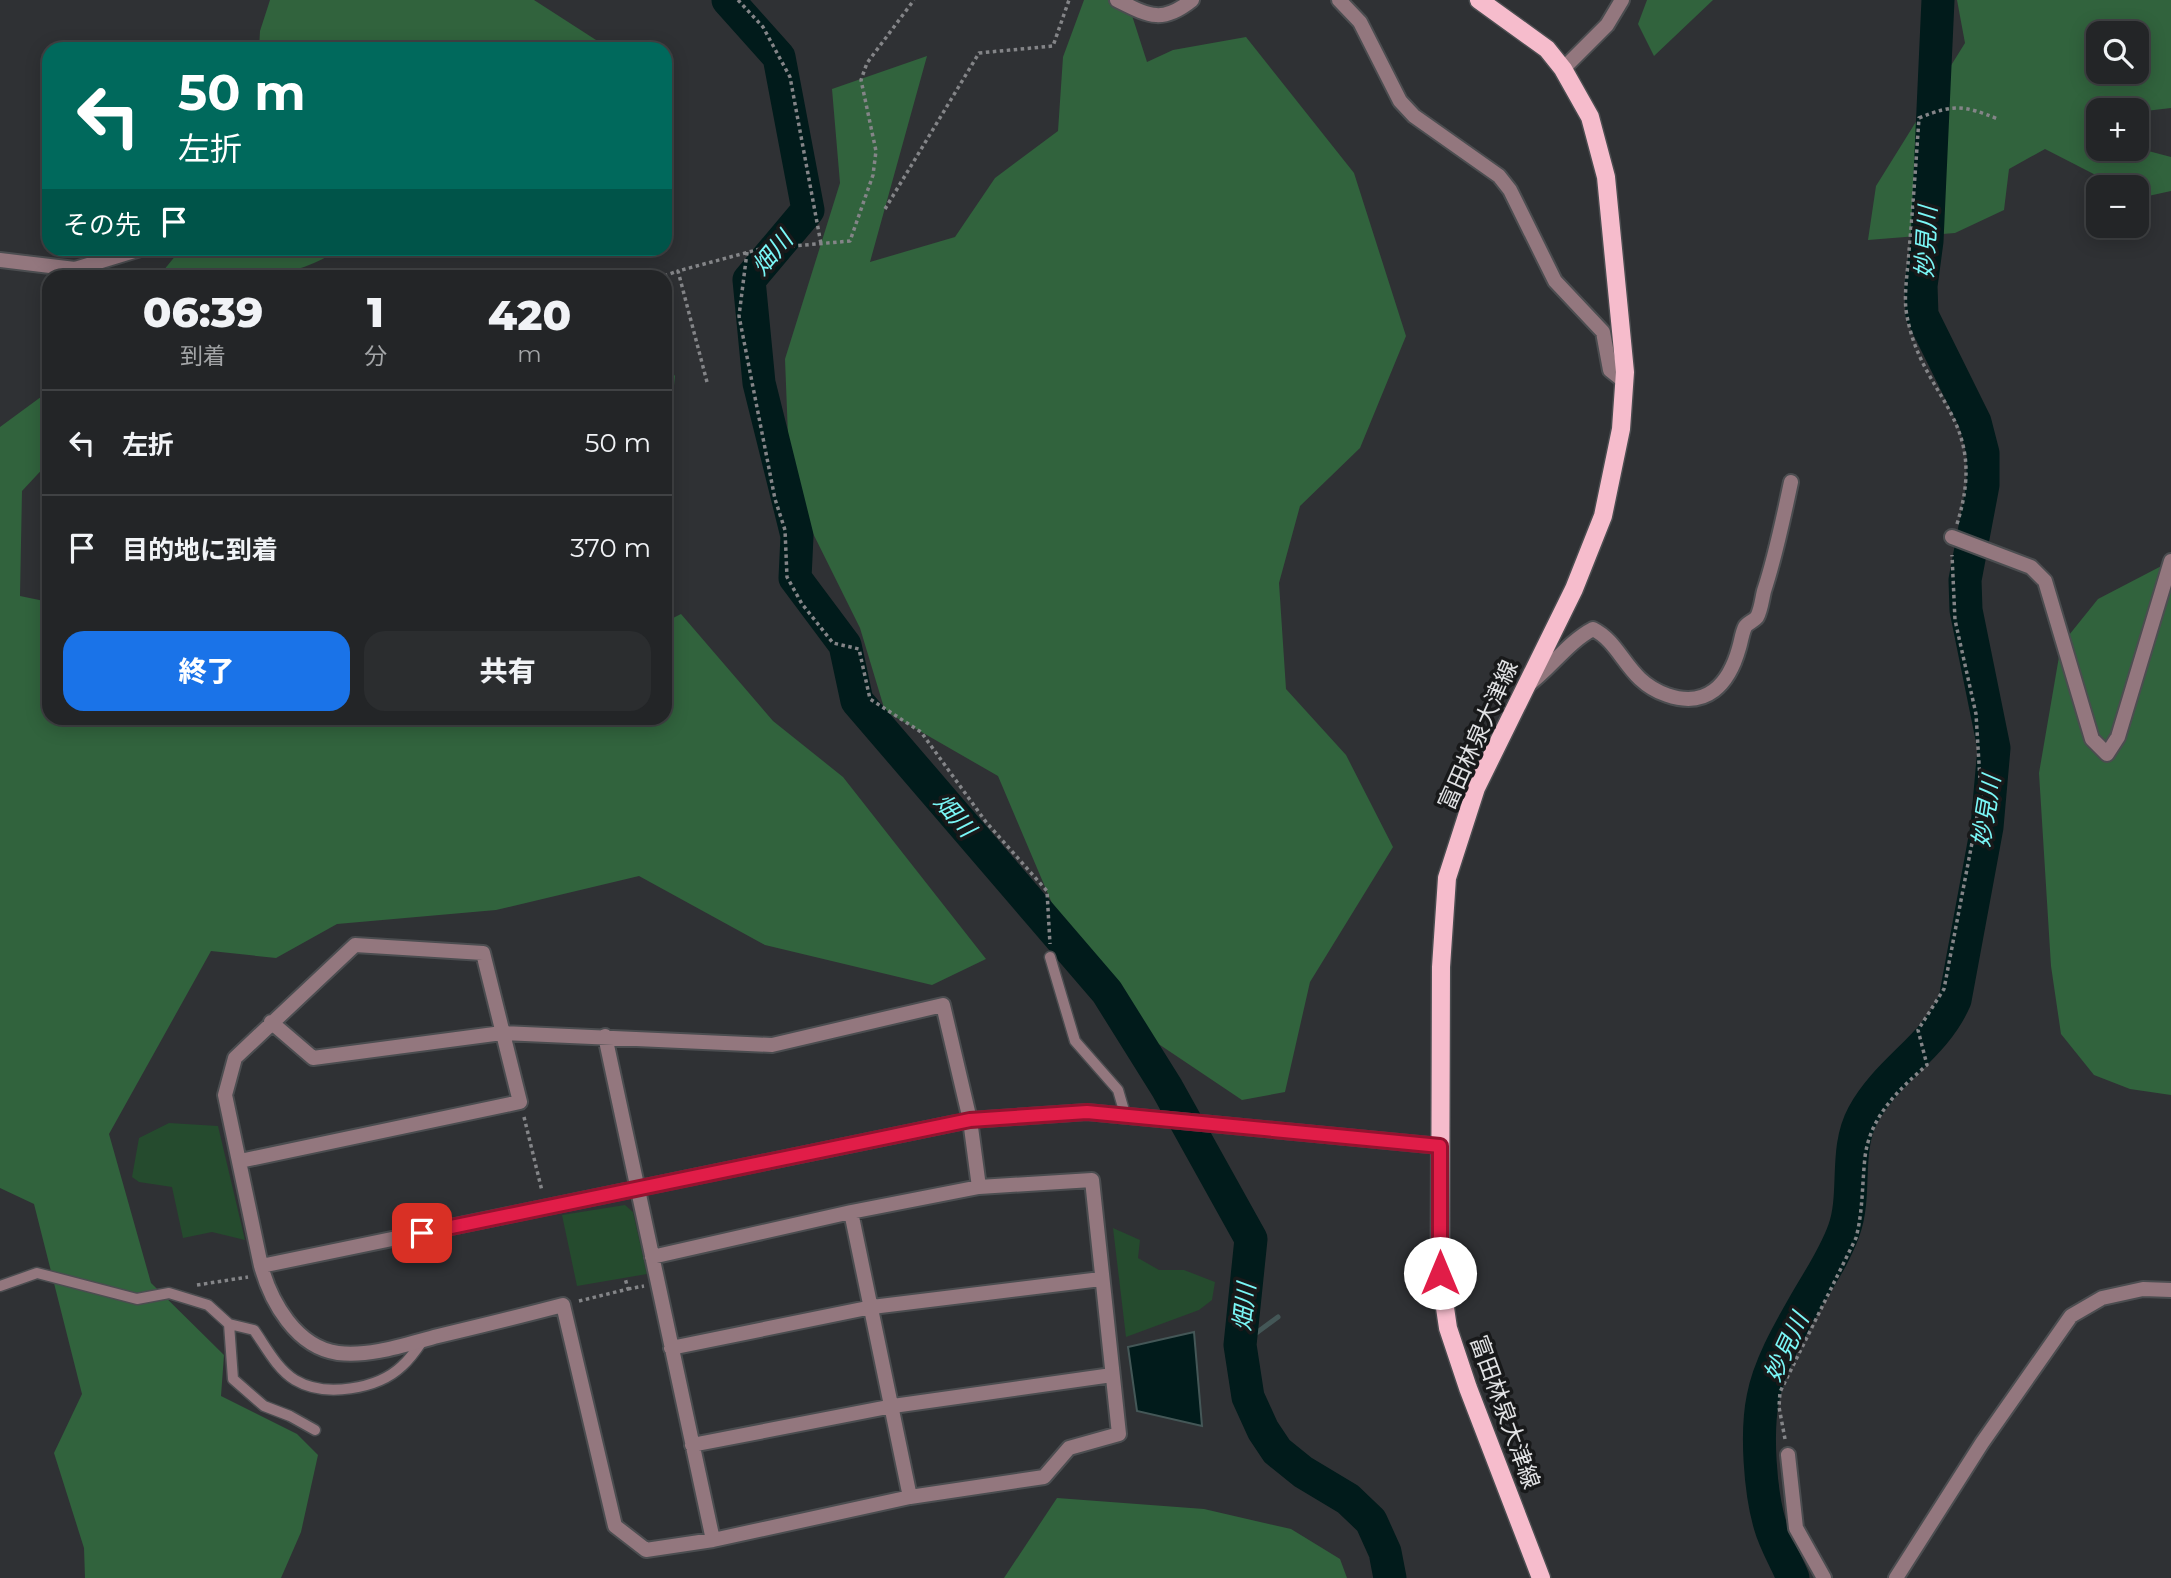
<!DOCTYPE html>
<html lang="ja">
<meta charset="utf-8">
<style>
:root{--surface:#232527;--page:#2b2d2f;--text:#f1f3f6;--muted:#a3a5a7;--line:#404244;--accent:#1a73e8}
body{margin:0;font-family:Montserrat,"Noto Sans JP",sans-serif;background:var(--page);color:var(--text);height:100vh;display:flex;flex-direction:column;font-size:26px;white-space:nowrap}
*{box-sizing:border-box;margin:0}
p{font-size:23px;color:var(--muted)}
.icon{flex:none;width:38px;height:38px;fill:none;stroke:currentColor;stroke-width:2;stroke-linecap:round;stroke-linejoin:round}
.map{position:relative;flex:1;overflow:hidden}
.panel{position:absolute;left:42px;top:270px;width:630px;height:455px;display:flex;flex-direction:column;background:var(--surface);border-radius:21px;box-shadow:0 4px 18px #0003,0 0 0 2px var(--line)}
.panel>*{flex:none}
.banner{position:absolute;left:42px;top:42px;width:630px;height:214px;border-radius:21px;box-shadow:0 4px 18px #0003,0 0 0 2px var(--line);background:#00695c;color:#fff;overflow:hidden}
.controls{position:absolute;left:2086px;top:21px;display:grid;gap:14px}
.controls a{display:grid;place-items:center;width:63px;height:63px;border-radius:14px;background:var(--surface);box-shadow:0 4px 18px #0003,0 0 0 2px var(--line);font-size:35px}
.pin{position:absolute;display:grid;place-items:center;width:60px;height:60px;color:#fff;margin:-30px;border-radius:14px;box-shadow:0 4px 10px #0006}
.me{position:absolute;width:77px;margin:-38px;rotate:0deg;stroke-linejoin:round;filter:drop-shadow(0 0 5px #0008)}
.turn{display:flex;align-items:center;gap:24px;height:147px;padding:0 21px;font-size:32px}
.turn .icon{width:91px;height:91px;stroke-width:2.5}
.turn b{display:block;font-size:49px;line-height:60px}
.then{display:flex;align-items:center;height:66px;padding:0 21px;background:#0003;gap:14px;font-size:26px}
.eta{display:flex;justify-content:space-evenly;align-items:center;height:119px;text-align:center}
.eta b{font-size:42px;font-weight:800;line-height:49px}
.primary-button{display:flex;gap:14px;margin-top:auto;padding:14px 21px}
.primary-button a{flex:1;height:80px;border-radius:21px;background:var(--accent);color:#fff;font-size:28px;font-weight:800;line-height:80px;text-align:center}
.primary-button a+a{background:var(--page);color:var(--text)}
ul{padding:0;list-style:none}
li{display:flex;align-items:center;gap:21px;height:105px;padding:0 21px;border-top:2px solid var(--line)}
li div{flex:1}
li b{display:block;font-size:26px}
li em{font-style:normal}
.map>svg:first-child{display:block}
</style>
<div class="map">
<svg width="2171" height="1578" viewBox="0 0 2171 1578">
<rect width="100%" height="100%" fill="#2f3134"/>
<path fill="#254b2e" d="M169 1123 218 1126 245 1240 212 1232 183 1238 172 1187 139 1182 132 1177 139 1138Z
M625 1205 633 1212 647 1274 577 1286 562 1215Z
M1113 1228 1140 1240 1138 1258 1159 1270H1184L1215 1282 1212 1300 1199 1310 1126 1337Z"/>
<path fill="#31633d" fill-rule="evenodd" d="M270 0H534L610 49H259L260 31Z
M1084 0H1127L1147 62 1173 50 1246 37 1354 173 1406 336 1360 448 1300 506 1279 583 1286 689 1346 755 1393 847 1310 982 1285 1092 1242 1100 1093 1000 998 776 885 711 860 628 790 487 785 359 840 183 832 89 927 56 870 262 955 237 995 178 1058 131 1063 57Z
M1647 0H1713L1654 56 1638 24Z
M1957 0H2171V108L2137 112 2098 110V149L2137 148 2171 157V191L2139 198 2137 187H2119L2045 149 2009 169 2004 210 1955 233 1868 240 1876 186 1965 43ZM2137 33V72H2098V33Z
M181 249V248L339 249C288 286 219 277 159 276Z
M665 362 675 376 665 473Z
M49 391V462L22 491 20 596 49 602V718H665V622L681 614 773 721 843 777 986 959 932 985 765 945 639 876 496 910 337 924 276 958 211 951 109 1134 151 1283 224 1355 221 1396 297 1434 318 1455 301 1532 281 1578H85L84 1548 54 1453 82 1394 34 1204 0 1188V427Z
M2171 561V1095L2130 1089 2094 1075 2061 1034 2051 966 2039 773 2061 645 2098 599Z
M1057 1498 1204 1509 1291 1529 1340 1559 1347 1578H1004Z"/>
<path fill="#011b1b" stroke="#445757" stroke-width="2" d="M1194 1332 1202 1426 1137 1411 1128 1347Z"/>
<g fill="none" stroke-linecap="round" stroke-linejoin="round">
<path stroke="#445757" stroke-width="5" d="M1240 1345 1278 1317"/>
<path stroke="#011b1b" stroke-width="33" d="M728 0 779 57 808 210 749 280 759 383 797 536 795 578 845 645 857 701 1107 992 1167 1088 1251 1239 1240 1345 1248 1397 1263 1430 1277 1451 1303 1472 1348 1499 1371 1521 1385 1552 1390 1578
M1793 1578C1786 1561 1775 1543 1770 1525 1760 1491 1756 1432 1763 1398 1769 1366 1788 1333 1804 1305 1818 1280 1834 1258 1844 1230 1857 1194 1844 1150 1863 1115 1888 1069 1934 1048 1955 1000L1987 827 1994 748 1966 610 1965 580 1983 485V453L1975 422 1922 315 1921 286 1927 241 1938 0"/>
<defs>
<path id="service" d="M1050 957 1075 1041 1118 1090 1125 1114
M0 1286 37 1273 137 1299 169 1293 208 1305 229 1324 233 1379 264 1406 290 1416 315 1430
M229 1324 254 1330C266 1347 277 1369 295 1380 325 1398 378 1389 402 1366 410 1359 417 1349 423 1340"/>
<path id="minor" d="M1117 0C1149 16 1162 24 1192 0
M1339 0 1360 22 1400 101 1414 116 1499 176 1510 190 1555 281 1603 332 1610 370 1625 382
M0 260 75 269 93 276
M75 269 144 248
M1952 537 2031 567 2045 581 2092 739 2107 754 2118 737 2171 561
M1528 685C1551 668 1568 642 1593 629 1623 644 1626 681 1667 695 1707 709 1729 684 1739 648 1741 642 1742 633 1745 627 1747 623 1754 621 1757 617 1761 610 1762 599 1764 591 1776 555 1783 519 1791 482
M271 1022 313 1058 502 1033 772 1045 943 1005 970 1120 979 1187
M605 1036 713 1540
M240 1161 520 1102 483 953 355 945 235 1058 225 1095 261 1266C271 1302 296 1347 338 1353 371 1357 407 1344 438 1336 480 1326 521 1316 563 1305L615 1526 646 1550 713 1540 910 1497 1044 1477 1069 1448 1119 1434 1092 1180 979 1187 851 1212 652 1257
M851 1212 910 1497
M261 1266 970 1120 1087 1112 1440 1146
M671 1348 872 1307 1101 1279
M692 1445 893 1406 1112 1375
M1788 1455 1796 1528 1824 1578
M1896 1578 1982 1443 2071 1316 2102 1298 2143 1289 2171 1290"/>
<path id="tertiary" d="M1563 69 1607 25 1622 0"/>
<path id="primary" d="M1479 0 1547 49 1563 69 1590 117 1606 177 1625 372 1621 429 1603 516 1574 589 1476 788 1447 878 1441 967 1440 1274 1448 1328 1468 1388 1541 1578"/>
</defs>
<use href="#service" stroke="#4b4d50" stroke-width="13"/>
<use href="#minor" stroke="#4b4d50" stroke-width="18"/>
<use href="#tertiary" stroke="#4b4d50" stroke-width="18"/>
<use href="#primary" stroke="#4b4d50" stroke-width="21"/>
<path stroke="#848588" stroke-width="3.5" stroke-dasharray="3.5 3.5" stroke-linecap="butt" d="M738 0 763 27 790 77 821 244
M885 209 979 53 1053 46 1069 0
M747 252 739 316 775 499 785 530 787 577 802 604 833 643 859 649 870 699 921 732 986 822 1047 891 1050 944
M664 276 678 271
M707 382 678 271 760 249 850 241 873 175 876 151 861 80 867 63 914 0
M1957 524C1991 416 1919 399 1906 310 1904 291 1908 270 1909 251 1913 207 1916 162 1919 118 1954 104 1963 105 1998 119
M524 1117 542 1191
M197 1285 248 1277
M628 1289 644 1286
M579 1301 628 1289 625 1278
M1785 1439 1779 1407 1780 1392 1856 1238C1863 1211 1862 1185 1865 1157 1870 1117 1898 1090 1927 1065L1918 1030 1944 989 1981 796 1976 714 1955 620 1952 555"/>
<use href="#service" stroke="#93777e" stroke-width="10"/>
<use href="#minor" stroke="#93777e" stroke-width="14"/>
<use href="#tertiary" stroke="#93777e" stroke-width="14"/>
<use href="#primary" stroke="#f6bccc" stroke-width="18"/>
</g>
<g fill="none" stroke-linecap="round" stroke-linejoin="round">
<defs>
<path id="route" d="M422 1233 970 1120 1087 1112 1440 1146V1273"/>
</defs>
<use href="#route" stroke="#92132f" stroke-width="18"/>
<use href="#route" stroke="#e11d48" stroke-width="12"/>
</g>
<g text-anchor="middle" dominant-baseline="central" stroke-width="7" stroke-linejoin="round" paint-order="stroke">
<g font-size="23" fill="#e1e2e4" stroke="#18191a">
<text transform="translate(1478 735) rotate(-66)">富田林泉大津線</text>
<text transform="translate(1505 1412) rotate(70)">富田林泉大津線</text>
</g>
<g font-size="24" font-style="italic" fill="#7af7f7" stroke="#18191a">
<text transform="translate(1926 242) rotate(-87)">妙見川</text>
<text transform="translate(772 253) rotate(-50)">畑川</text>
<text transform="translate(1986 811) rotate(-81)">妙見川</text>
<text transform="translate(955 815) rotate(49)">畑川</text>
<text transform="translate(1244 1307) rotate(-84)">畑川</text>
<text transform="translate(1786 1347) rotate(-65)">妙見川</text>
</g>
</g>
</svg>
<div class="controls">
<a><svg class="icon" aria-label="search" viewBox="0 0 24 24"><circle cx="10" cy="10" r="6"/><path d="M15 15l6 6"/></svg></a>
<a>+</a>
<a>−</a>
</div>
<div class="pin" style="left:422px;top:1233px;background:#d93025"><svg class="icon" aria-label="arrive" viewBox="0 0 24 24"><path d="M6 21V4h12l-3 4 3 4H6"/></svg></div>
<svg class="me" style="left:1440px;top:1273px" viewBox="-20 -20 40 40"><circle r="19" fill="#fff"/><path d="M0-13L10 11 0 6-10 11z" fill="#e11d48"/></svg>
<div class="banner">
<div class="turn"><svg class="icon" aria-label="left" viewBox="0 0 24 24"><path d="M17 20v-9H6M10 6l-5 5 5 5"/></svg><div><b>50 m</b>左折</div></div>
<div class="then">その先<svg class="icon" aria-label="arrive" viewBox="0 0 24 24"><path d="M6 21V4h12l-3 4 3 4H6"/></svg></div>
</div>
<section class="panel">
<div class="eta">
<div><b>06:39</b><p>到着</p></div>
<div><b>1</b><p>分</p></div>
<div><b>420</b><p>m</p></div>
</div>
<ul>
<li><svg class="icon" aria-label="left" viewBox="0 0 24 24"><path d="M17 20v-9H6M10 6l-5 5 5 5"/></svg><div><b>左折</b></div><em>50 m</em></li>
<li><svg class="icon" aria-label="arrive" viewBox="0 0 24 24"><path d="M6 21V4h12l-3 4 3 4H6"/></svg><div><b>目的地に到着</b></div><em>370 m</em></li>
</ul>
<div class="primary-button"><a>終了</a><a>共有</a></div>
</section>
</div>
